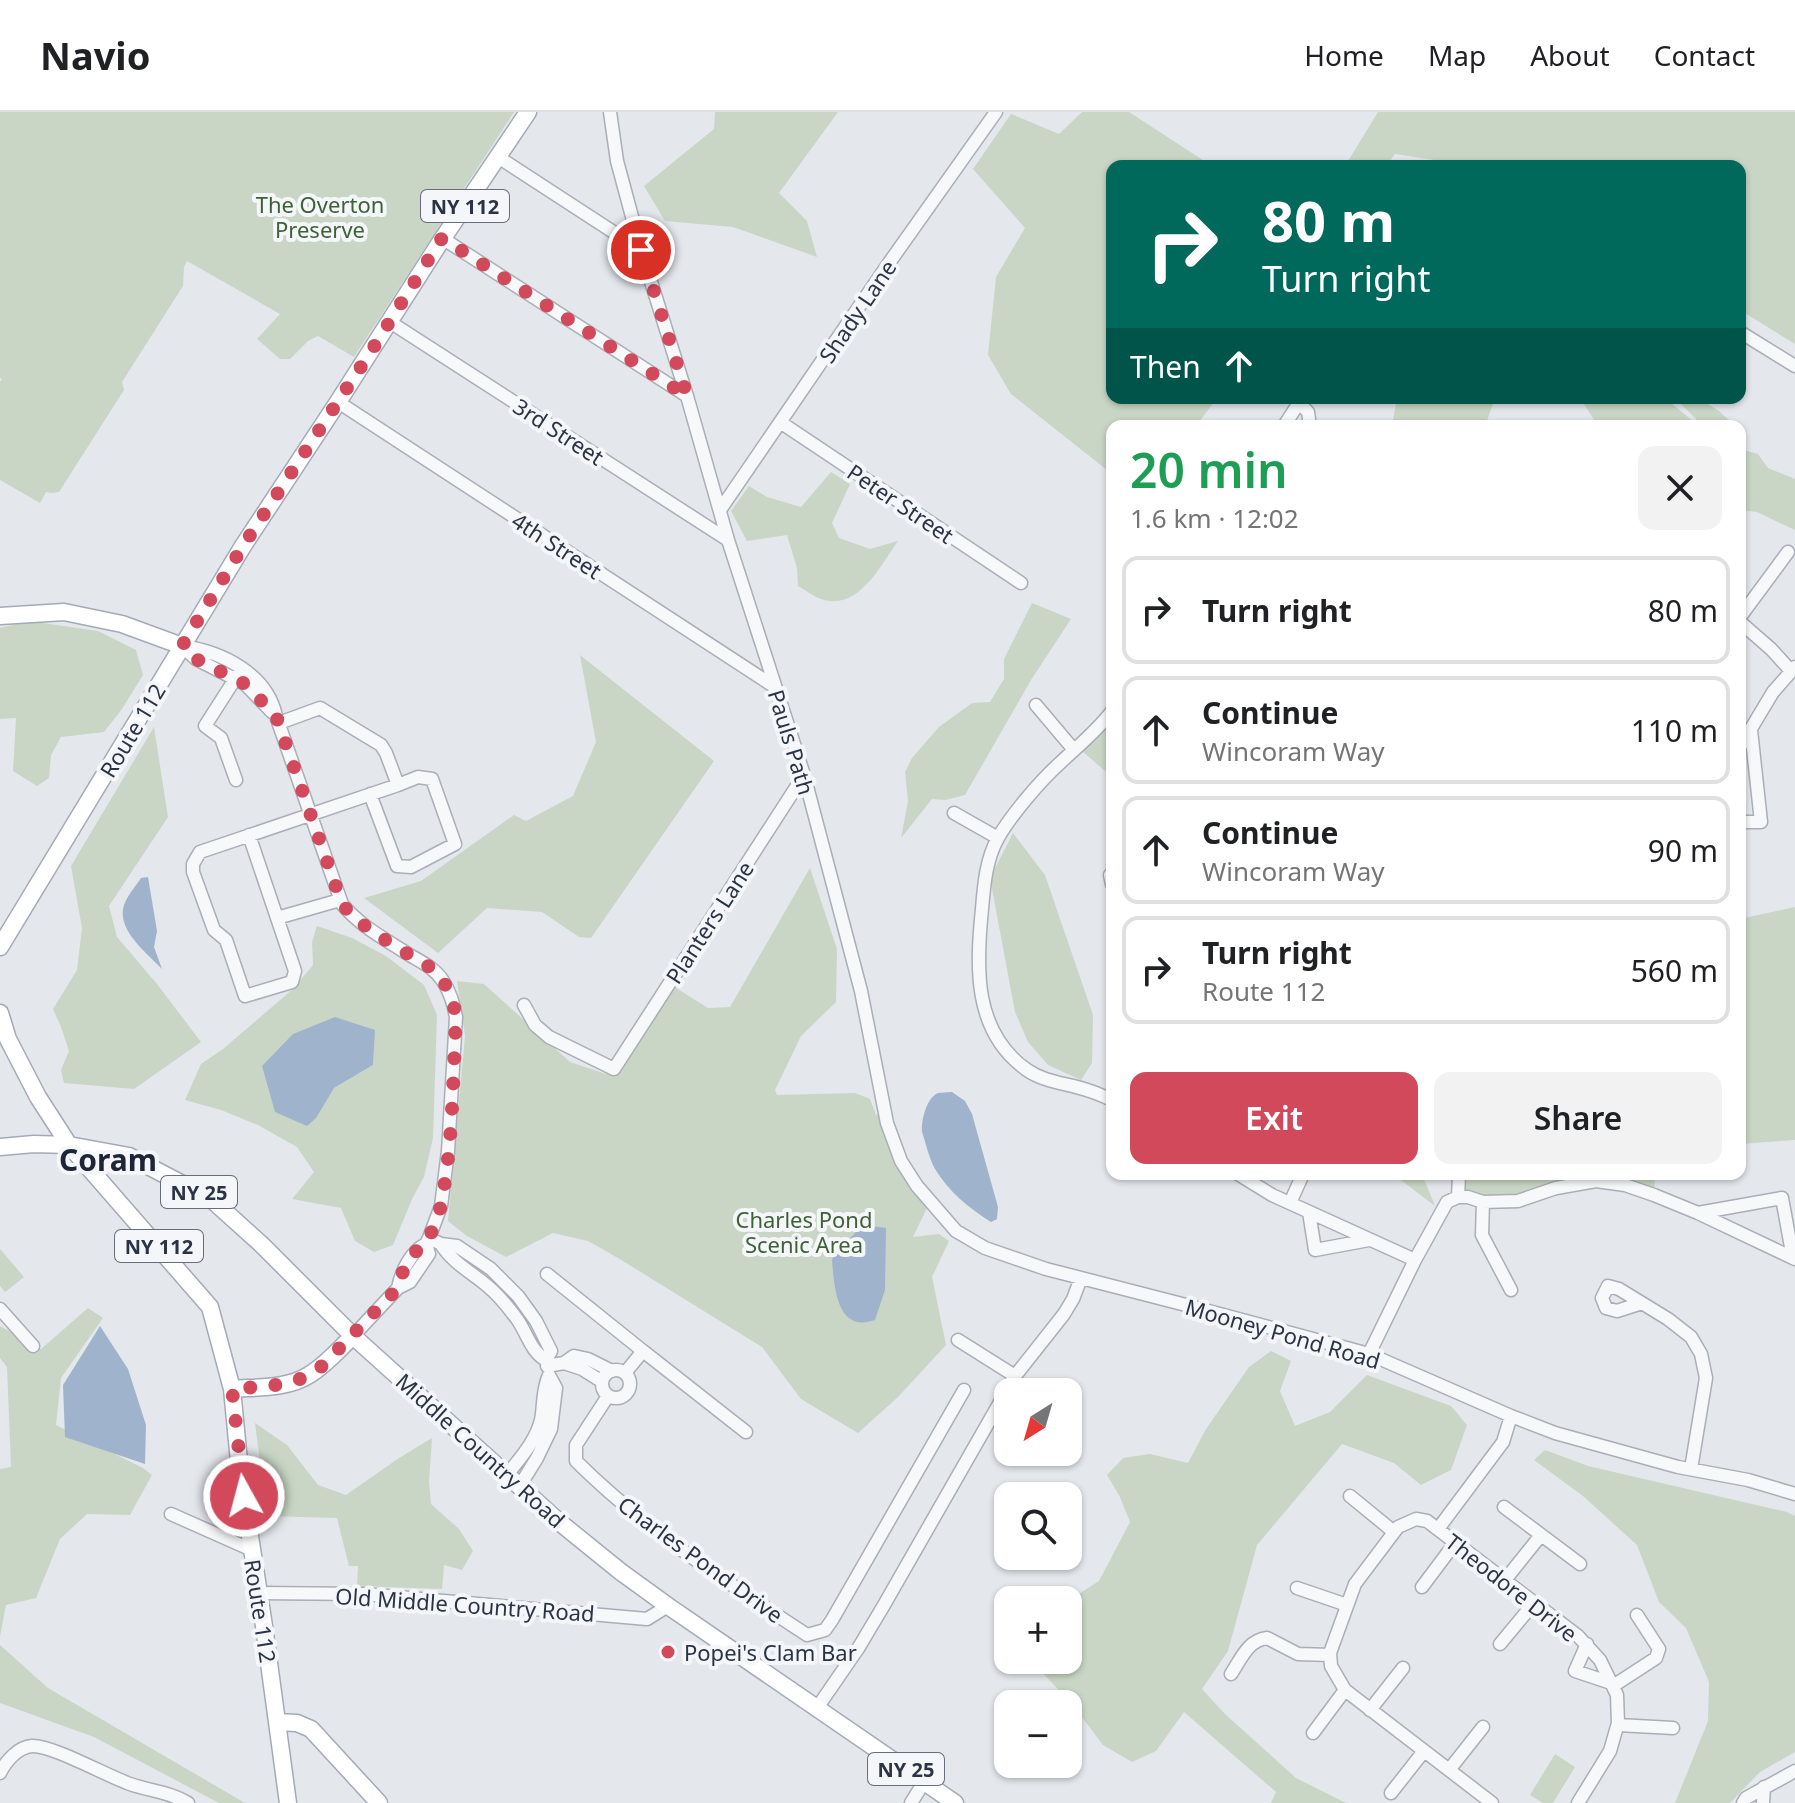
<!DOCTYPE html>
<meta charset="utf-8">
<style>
:root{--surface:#fff;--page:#f2f2f2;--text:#202124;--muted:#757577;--line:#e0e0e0;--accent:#d1495b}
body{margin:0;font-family:"Noto Sans",sans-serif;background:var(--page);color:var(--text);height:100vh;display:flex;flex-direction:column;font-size:30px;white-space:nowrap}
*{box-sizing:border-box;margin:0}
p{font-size:26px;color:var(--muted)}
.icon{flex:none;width:44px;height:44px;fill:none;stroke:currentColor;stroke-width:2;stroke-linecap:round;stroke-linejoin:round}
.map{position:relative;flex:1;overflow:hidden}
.sheet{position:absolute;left:1106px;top:308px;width:640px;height:760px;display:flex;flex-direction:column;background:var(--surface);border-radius:16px;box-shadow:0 2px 6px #0004}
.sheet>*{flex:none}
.guide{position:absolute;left:1106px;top:48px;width:640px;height:244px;border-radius:16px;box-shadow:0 2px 6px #0004;background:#00695c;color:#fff;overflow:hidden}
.needle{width:52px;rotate:217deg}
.buttons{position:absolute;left:994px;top:1266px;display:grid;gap:16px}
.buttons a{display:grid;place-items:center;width:88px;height:88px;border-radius:16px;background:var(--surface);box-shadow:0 2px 6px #0004;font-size:40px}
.pin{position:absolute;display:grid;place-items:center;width:68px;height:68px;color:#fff;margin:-34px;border:4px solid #fff;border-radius:50%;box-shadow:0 2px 8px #0007}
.me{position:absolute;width:88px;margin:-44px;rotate:353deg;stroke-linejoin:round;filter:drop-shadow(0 0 6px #0008)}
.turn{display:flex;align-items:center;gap:28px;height:168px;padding:0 24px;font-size:36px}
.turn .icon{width:104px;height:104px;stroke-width:2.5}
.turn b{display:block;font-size:56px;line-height:68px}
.then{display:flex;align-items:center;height:76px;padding:0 24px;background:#0003;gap:16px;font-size:30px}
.round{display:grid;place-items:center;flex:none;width:84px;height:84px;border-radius:16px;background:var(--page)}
.head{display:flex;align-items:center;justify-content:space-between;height:136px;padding:0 24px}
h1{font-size:48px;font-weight:600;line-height:60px;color:#1e9e55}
.button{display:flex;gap:16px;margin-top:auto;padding:16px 24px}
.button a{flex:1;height:92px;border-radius:16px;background:var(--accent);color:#fff;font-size:32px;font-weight:600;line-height:92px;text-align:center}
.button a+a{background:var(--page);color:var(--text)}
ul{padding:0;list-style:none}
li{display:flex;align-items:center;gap:24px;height:108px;margin:0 16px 12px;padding:0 8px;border:4px solid var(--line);border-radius:16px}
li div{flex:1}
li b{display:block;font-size:30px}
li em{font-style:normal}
header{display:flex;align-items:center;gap:48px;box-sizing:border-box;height:112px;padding:0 40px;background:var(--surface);border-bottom:2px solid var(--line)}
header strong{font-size:38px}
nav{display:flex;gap:44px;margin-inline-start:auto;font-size:28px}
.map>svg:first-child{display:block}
</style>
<header>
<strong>Navio</strong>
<nav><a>Home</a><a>Map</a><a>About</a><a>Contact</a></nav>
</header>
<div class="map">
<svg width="1795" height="1691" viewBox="0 0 1795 1691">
<rect width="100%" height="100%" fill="#e4e7ec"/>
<path fill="#c9d6c5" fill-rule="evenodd" d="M0 0H514L354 245 318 224 308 229 290 247H280L257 227 280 202 187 149 184 155 183 174 122 270 124 278 59 380 52 381 46 380 40 391 0 368V270L2 267 0 266Z
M715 0H838L779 81 807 109 817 145 733 115 665 109 644 74 714 17Z
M1082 0H1129L1212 54H1112V286H1217L1196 314H1112V362L1011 282 988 243 996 165 1025 116 973 57 1011 2 1059 22Z
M1378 0H1795V232L1740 198V54H1474L1395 42 1386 54H1345Z
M1397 286H1497L1494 289 1485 314H1392Z
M1580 286H1665L1699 314H1598Z
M1675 286H1698L1719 299 1735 314H1703Z
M1740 337 1758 342 1768 356 1795 367V418L1757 400 1740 398Z
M831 360 850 372 832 411 839 426 870 437 898 429C880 454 858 500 821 487 813 484 805 478 798 474L797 456 787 423 747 429 731 399 749 374 767 385 801 395Z
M1032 491 1071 507 1031 568 965 683 945 688 932 687 901 726 908 689 905 660 912 646 939 615 972 591 990 590 1004 567V547Z
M29 509 98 519 136 538 143 563 122 597 104 620 61 625 51 643 49 666 37 674 13 659 16 606 0 607V516Z
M580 543 714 649 591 826 579 825 542 800 487 796 438 841 364 786 421 769 514 703 526 709 573 684 596 630Z
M1112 607V665L1082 639Z
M154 615 168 705 109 794 117 825 157 872 201 930 134 977 64 971 61 958 69 939 61 915 53 897 77 858 82 816 71 754Z
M1013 721 1045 763 1093 903 1092 951 1081 968 1048 953 1028 930 1015 900 990 766Z
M810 756 837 837 836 890 801 924 775 978 777 983 855 981 870 987 876 1003 885 1002 928 1094 913 1125 939 1122 949 1129 932 1165 946 1233 898 1285 858 1321 801 1287 762 1235 618 1146 588 1129 553 1121 506 1145 467 1124 448 1109 465 924 457 869 484 872 570 950 606 962 617 960 673 874 708 896 730 895Z
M1795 795V1028L1740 1032V807Z
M317 814 352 826 386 844 424 873 437 903 433 1026 424 1065 413 1085 393 1133 374 1140 355 1129 341 1096 292 1087 314 1060 297 1035 258 1013 221 998 185 988 201 952 223 937 293 877 313 853 312 830ZM374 918 373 953 334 976Z
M1393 1062H1422L1435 1094Z
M1464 1062H1655L1654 1083 1596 1069 1518 1089 1458 1085Z
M0 1137 24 1165 5 1180 0 1174Z
M88 1196 103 1206 61 1266 56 1313 143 1356 152 1363 130 1403 87 1402 60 1427 36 1486 6 1493 0 1524V1357L11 1355 7 1255 0 1246V1214L41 1237Z
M1271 1239 1291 1249 1280 1279 1295 1314 1330 1300 1367 1263 1451 1294 1467 1313 1451 1358 1421 1373 1394 1351 1342 1332 1257 1433 1228 1539 1202 1577 1225 1602 1296 1666 1346 1691H1271L1276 1680 1184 1600 1156 1639 1132 1650 1103 1633 1075 1596 1031 1548H1068V1488H1046L1071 1487 1099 1469 1130 1410 1120 1385 1107 1363 1123 1346 1150 1342 1188 1351 1206 1317 1249 1255Z
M255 1311 287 1333 318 1373 346 1383 399 1346 432 1326 429 1370 431 1392 459 1417 473 1439 462 1458 444 1453 442 1477 357 1474 358 1454H349L337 1406 267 1404Z
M1545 1338 1588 1354 1787 1400 1795 1404V1640L1760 1660 1730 1691H1675L1708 1609 1709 1570 1686 1516 1659 1490 1637 1433 1583 1384 1534 1348Z
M0 1533 48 1576 245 1691H219L94 1625 0 1591Z
M1555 1642 1575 1655 1553 1691H1543L1530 1683Z"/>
<path fill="#9fb4cc" d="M148 765 157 819 154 835 162 857C147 841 116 818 124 793 127 784 135 775 141 766Z
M335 905 375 918 373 953 334 976 316 1006 307 1014 275 1000 262 954 293 922Z
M952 980 965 989 972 1002 998 1095 997 1107 991 1110C969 1096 949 1080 935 1057 929 1046 926 1032 922 1020 921 1010 926 986 938 981 938 981 951 980 952 980Z
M862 1113 886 1116 885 1178 875 1208C836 1222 834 1173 832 1147Z
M100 1214 128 1257 146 1313 145 1352 65 1325 63 1273Z"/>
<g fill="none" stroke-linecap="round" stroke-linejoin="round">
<defs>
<path id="minor" d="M610 0 617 49 641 138 687 284 728 428 804 663 861 879 887 1011 901 1049 917 1074 956 1119 985 1136 1046 1157 1186 1193 1369 1242 1511 1304 1555 1321 1678 1355 1748 1368 1795 1382
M498 45 641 138
M442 126 687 284
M390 210 728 428
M1740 220 1795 254
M338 290 775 575
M1299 291 1308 300 1310 314
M780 310 1021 471
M1284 314 1302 286
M720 398 889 151 996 0
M1740 505 1788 440
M1740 510 1771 537 1791 559
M182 534C223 540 267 562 276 604L342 792C360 814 385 827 408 842 421 850 435 856 443 869 450 880 454 893 456 905L448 1039 441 1094 429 1126
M182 534 196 547 245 572 272 600
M1036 593 1074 638
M1112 599C1097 619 1078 634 1060 651 1040 669 1011 703 998 726 986 747 984 773 982 797 976 855 973 920 1027 958 1046 971 1068 971 1090 979 1097 981 1105 985 1112 988
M1740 635 1773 580 1795 555
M236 668 221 626 205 614 242 556
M370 682 397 754 411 755 455 732 432 667 418 665 398 673
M954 701 998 726
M1740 710H1761L1751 618
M249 723 295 859 292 870 245 884 226 828 214 818 193 760V752L200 740 398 673 386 641 381 633 320 596 279 611
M1112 761 1110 763 1112 772
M277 806 340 788
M524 893 535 913 549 925 614 957 804 663
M1238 1062 1272 1083 1415 1148
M1458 1085 1459 1062
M1483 1090 1482 1123 1511 1178
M1290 1091 1303 1062
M1309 1100 1315 1138 1369 1128
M1698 1101 1782 1086 1793 1146
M426 1132 429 1126 441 1132 457 1134 491 1157 518 1184 536 1209 551 1239 546 1248C531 1240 527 1221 517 1207 511 1199 504 1190 497 1183 479 1163 456 1156 441 1132
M547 1162 643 1239
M1642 1191 1617 1199 1606 1196 1602 1186 1608 1174 1619 1177 1668 1207 1691 1225 1701 1242 1706 1266 1691 1357
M0 1197 33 1234
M353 1224 398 1176 410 1170 429 1142 426 1132C411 1139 401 1160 398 1176
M958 1228 1015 1264
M1369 1242 1415 1148 1447 1090 1458 1085H1468L1483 1090 1518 1089 1556 1076 1596 1069 1625 1073 1654 1083 1698 1101 1795 1147
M564 1251 582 1257 601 1269
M547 1254 564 1251 574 1244 588 1247 612 1259
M602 1272a14 14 0 1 1 28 0a14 14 0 1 1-28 0Z
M625 1261 643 1239 746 1320
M608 1284 576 1333V1349C643 1416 728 1471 807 1523L825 1518 832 1508 964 1278
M507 1363C520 1346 536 1329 541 1308 544 1293 542 1278 549 1263L556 1276 551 1317 537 1346 519 1375
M1350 1384 1394 1420
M1504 1395 1580 1452
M171 1402 252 1438
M1438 1417 1503 1330 1511 1304
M1505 1468 1541 1423
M1422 1475 1455 1431
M1297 1476 1347 1493
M258 1481 364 1482 647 1507 668 1494
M1500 1532 1534 1491
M1587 1532 1575 1559 1611 1571
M1231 1562C1241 1547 1248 1528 1267 1526L1298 1542 1330 1543
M1613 1574 1656 1546 1659 1537 1637 1503
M817 1596 859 1535 884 1493 1015 1264 1064 1202 1073 1187 1081 1166
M1370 1598 1403 1556
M1618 1613 1673 1616
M1313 1621 1345 1578
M1449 1658 1483 1615
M0 1661C6 1649 18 1635 32 1634 52 1633 107 1664 130 1672 150 1679 170 1680 188 1691
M1391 1681 1424 1639
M911 1691 924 1670
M1492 1691 1345 1578 1331 1554 1330 1541 1355 1472 1398 1415 1416 1407 1427 1409 1578 1524 1600 1548 1617 1583 1618 1611 1610 1639 1578 1691
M1743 1691 1746 1686 1795 1659
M1763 1691 1764 1675"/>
<path id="major" d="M0 504 64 500 122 512 182 534
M0 835 243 434 338 290 439 132 528 0
M0 901 8 927 38 985 69 1033 210 1195 232 1277 240 1360 264 1514 288 1691
M0 1035 34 1032 69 1033 129 1044 211 1087 262 1133 353 1224 558 1409 621 1460 668 1494 955 1691
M232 1277C257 1275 287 1277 309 1263 326 1253 339 1237 353 1224
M277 1610 297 1611 311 1617 379 1691"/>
</defs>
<use href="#minor" stroke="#a9aeb7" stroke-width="15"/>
<use href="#major" stroke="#a3abb8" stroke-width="19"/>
<use href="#minor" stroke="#f7f8fa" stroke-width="12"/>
<use href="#major" stroke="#fff" stroke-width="16"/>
</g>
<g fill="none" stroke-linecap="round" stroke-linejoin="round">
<path stroke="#d1495b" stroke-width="14" stroke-dasharray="0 25.2" d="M244 1384 232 1277C262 1274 292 1275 318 1258L398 1176C401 1160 411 1139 426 1132 432 1119 439 1105 441 1092 453 1033 453 965 456 905 454 893 450 880 443 869 435 856 421 850 408 842 384 827 360 814 342 792L276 604 245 572 196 547 182 534 243 434 370 241 442 126 687 284 641 138"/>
</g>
<circle fill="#d1495b" stroke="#f4f6f9" stroke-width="3" cx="668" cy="1540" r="8"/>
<g text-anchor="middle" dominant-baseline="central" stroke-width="8" stroke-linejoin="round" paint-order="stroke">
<g fill="#f4f6f9" stroke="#676e7b" stroke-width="2">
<rect x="421" y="78" width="88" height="32" rx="6"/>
<rect x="161" y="1064" width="76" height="32" rx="6"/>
<rect x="115" y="1118" width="88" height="32" rx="6"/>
<rect x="868" y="1641" width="76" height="32" rx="6"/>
</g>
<g font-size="20" font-weight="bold" fill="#2b3445">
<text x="465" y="94">NY 112</text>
<text x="199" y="1080">NY 25</text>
<text x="159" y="1134">NY 112</text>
<text x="906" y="1657">NY 25</text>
</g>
<g font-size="22" fill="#3f6138" stroke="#f4f6f9">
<text x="320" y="92">The Overton<tspan x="320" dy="25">Preserve</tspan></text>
<text x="804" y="1107">Charles Pond<tspan x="804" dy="25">Scenic Area</tspan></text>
</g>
<g font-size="22" fill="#2b3445" stroke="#f4f6f9">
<text transform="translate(857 199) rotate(-56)">Shady Lane</text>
<text transform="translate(559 319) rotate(33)">3rd Street</text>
<text transform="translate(901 391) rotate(34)">Peter Street</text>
<text transform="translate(557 433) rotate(33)">4th Street</text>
<text transform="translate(132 618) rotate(-59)">Route 112</text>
<text transform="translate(792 630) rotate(73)">Pauls Path</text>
<text transform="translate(709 810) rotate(-57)">Planters Lane</text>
<text transform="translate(1283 1221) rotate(16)">Mooney Pond Road</text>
<text transform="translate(481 1338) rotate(42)">Middle Country Road</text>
<text transform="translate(701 1447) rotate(36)">Charles Pond Drive</text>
<text transform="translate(1512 1475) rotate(38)">Theodore Drive</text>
<text transform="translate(465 1492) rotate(4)">Old Middle Country Road</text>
<text transform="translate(261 1499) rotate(81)">Route 112</text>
</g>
<g font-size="22" fill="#2b3445" stroke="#f4f6f9" text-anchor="start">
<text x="684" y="1540">Popei's Clam Bar</text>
</g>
<g font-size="30" font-weight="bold" fill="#1d2536" stroke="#f4f6f9">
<text x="108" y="1047">Coram</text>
</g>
</g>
</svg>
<div class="buttons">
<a><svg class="needle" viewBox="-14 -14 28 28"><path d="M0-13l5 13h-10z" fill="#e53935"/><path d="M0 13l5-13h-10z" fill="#757577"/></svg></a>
<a><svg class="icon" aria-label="search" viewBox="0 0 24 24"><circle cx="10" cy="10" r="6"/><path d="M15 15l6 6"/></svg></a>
<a>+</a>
<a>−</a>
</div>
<div class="pin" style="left:641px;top:138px;background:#d93025"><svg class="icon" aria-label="arrive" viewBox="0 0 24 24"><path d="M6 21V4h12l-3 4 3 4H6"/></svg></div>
<svg class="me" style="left:244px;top:1384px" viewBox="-20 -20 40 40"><circle r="17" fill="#d1495b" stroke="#fff" stroke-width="3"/><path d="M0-11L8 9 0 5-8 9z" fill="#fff"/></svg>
<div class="guide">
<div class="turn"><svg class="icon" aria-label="right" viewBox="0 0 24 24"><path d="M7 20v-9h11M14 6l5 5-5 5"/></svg><div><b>80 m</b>Turn right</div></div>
<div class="then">Then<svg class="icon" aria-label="ahead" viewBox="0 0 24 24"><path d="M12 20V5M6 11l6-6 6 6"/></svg></div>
</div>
<section class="sheet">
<div class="head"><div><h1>20 min</h1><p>1.6 km · 12:02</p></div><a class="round"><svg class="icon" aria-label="close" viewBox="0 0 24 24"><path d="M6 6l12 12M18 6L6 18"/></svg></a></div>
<ul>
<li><svg class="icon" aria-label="right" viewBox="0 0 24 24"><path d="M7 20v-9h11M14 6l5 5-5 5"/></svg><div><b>Turn right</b></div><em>80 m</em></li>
<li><svg class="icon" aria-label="ahead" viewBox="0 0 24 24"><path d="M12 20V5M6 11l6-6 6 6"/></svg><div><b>Continue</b><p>Wincoram Way</p></div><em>110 m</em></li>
<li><svg class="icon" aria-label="ahead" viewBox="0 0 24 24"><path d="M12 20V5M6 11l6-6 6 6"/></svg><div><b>Continue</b><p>Wincoram Way</p></div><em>90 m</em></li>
<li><svg class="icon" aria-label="right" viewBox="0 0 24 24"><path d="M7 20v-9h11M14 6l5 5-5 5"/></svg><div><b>Turn right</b><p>Route 112</p></div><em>560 m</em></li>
</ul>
<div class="button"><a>Exit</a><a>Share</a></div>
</section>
</div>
